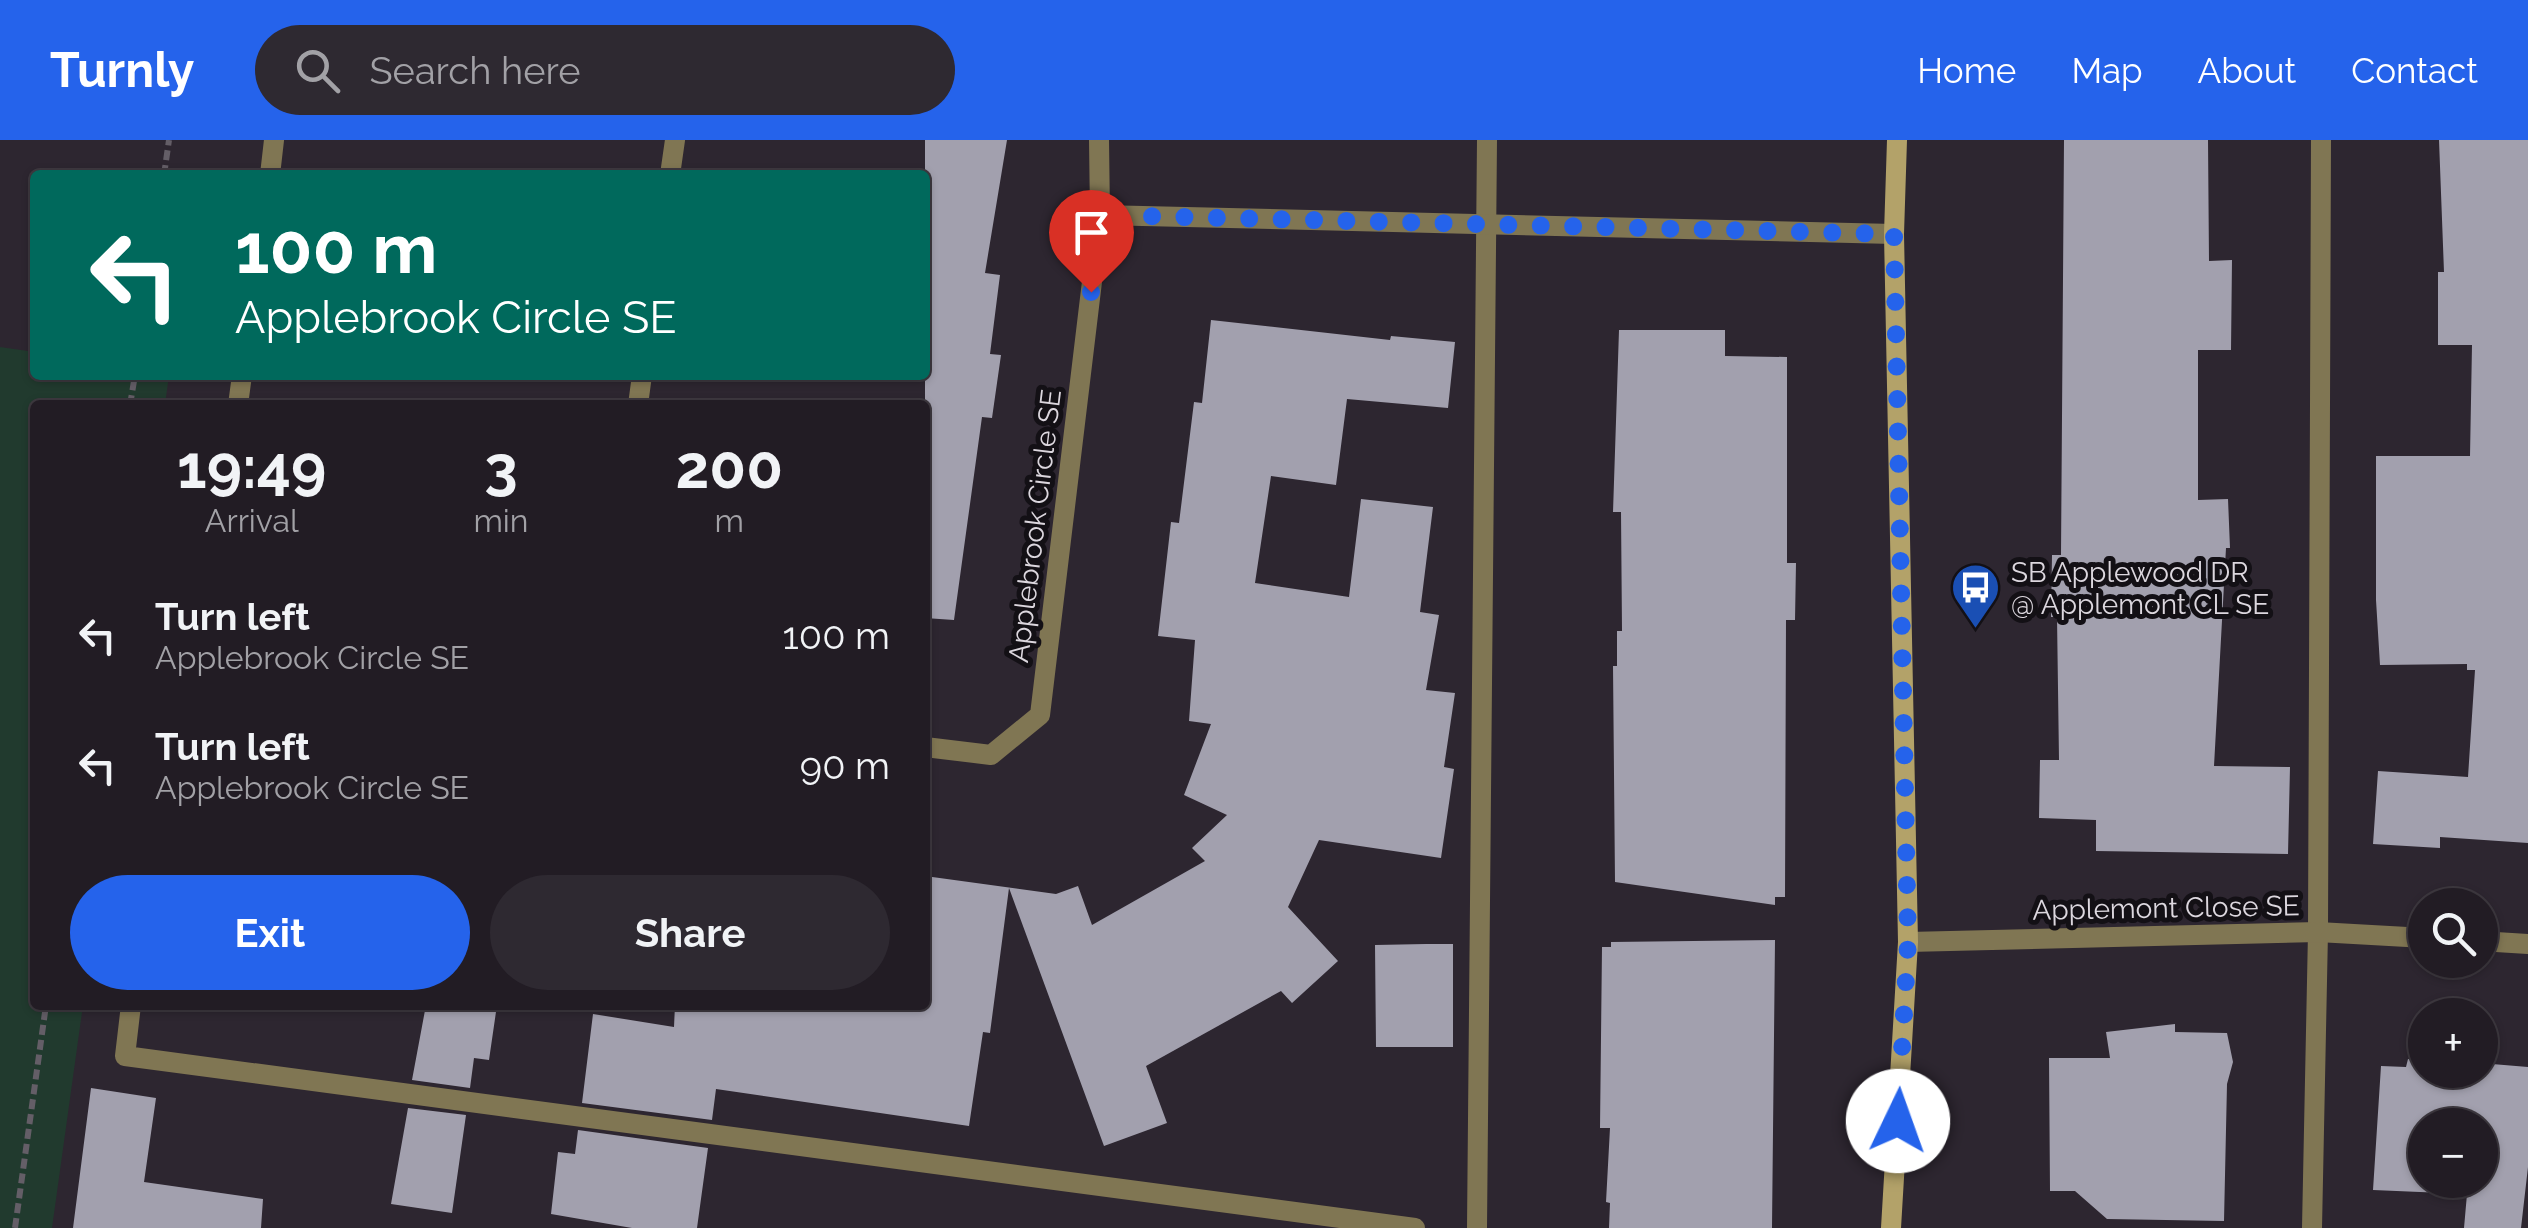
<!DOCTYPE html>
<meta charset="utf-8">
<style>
:root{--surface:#221c24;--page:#2e2931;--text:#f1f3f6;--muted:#a2a1a6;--line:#3f3a41;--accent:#2563eb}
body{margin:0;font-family:Raleway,sans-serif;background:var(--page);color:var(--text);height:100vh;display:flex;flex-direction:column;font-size:38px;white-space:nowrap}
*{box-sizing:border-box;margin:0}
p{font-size:32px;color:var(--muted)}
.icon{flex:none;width:55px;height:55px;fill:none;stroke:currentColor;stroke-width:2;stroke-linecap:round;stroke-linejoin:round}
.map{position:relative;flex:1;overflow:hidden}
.sheet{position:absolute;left:30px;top:260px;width:900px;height:610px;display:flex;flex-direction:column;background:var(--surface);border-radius:10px;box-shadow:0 2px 8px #0004,0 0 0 2px var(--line)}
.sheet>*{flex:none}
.banner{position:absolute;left:30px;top:30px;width:900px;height:210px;border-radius:10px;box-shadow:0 2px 8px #0004,0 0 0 2px var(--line);background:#00695c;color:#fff;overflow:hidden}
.fabs{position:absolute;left:2408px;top:748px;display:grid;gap:20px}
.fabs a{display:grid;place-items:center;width:90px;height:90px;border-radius:50%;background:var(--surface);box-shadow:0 2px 8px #0004,0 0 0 2px var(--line);font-size:50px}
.pin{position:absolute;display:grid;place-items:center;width:85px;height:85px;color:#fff;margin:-102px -42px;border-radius:50% 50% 50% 0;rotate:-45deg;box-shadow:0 0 10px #0007}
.pin .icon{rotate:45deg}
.me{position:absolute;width:110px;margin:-55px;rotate:3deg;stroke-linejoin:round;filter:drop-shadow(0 0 8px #0008)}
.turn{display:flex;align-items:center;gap:35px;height:210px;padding:0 40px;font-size:45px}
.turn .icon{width:130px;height:130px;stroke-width:2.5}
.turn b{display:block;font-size:70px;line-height:85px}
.eta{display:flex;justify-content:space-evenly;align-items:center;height:170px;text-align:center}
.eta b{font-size:60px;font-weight:700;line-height:70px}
.cta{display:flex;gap:20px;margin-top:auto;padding:20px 40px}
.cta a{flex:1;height:115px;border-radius:60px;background:var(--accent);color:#fff;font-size:40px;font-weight:700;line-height:115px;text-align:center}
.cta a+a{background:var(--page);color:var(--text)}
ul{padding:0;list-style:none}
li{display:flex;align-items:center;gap:30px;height:130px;padding:0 40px}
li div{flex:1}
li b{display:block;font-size:38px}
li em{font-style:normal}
header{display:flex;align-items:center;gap:60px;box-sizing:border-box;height:140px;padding:0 50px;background:var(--accent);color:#fff}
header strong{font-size:48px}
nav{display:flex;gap:55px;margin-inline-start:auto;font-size:35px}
.search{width:700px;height:90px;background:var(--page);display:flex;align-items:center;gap:25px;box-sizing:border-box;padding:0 35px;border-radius:55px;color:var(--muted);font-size:38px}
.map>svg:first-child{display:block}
</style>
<header>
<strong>Turnly</strong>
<div class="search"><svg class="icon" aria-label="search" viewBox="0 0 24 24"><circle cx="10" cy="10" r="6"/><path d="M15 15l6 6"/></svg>Search here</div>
<nav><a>Home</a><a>Map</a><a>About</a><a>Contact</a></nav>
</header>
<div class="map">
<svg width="2528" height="1088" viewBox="0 0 2528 1088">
<rect width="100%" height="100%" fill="#2d2630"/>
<path fill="#213a2e" d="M0 207 35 212V235H169L165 265H35V865H83L52 1088H0Z"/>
<path fill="#a2a0ae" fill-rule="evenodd" d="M925 0H1007L985 133 1000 135 990 214 1001 215 992 278 982 277 954 480 925 478Z
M2064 0H2208L2209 121 2232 120 2231 210H2198V360L2228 359 2230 408H2226L2214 626 2290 627 2288 714 2096 711V680L2039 678 2040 620H2059L2057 477H2051L2052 415H2061Z
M2439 0H2528V703L2440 697V708L2373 704 2378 631 2468 637 2475 530H2467V524L2380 525 2376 460V316H2470L2472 205H2438V132H2444Z
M1211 180 1390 200 1391 196 1455 202 1448 268 1347 259 1336 345 1271 336 1255 443 1349 457 1361 359 1433 367 1420 472 1439 475 1426 550 1455 553 1444 627 1454 629 1441 718 1319 700 1288 767 1338 821 1292 863 1281 851 1146 926 1167 983 1104 1006 1009 748 990 893 983 892 969 986 716 949 712 980 582 963 593 874 674 887 675 865H925V736L1056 754 1078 746 1092 785 1205 721 1192 708 1227 675 1184 655 1211 584 1189 581 1195 500 1158 496 1171 382 1179 383 1194 262 1202 263Z
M1619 190H1725V216L1787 217V423H1796L1795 480H1786L1785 757H1775V765L1615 742 1613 526H1617V491H1622L1621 372H1613Z
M1775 800 1772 1088H1609L1610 1063 1606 1062 1610 988H1600L1602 807H1611V802Z
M1426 804H1453V907H1376L1375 805Z
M426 865H497L489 920 474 918 470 948 412 940Z
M2175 884V892L2227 893 2233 922 2227 944 2224 1081 2107 1079 2075 1051H2050L2049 918H2110L2106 892Z
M2408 919 2425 920V930H2480V923L2528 927V1027L2521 1088H2464L2467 1054 2373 1050 2381 926 2406 927ZM2425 985H2480V1040H2425Z
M91 948 156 958 144 1042 263 1059 261 1088H73Z
M408 968 466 975 452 1073 391 1064Z
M578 990 708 1008 697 1088H632L551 1074 558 1012 575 1014Z"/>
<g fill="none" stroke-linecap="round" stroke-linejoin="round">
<path stroke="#645e67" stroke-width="6" stroke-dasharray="10 5" stroke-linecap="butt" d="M164 35 169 0
M130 265 135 235
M15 1088 46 865"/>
<path stroke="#807653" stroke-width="20" d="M670 35 675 0
M638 265 642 235
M131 865 125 916 1415 1088
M1477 1088 1487 0
M2312 1088 2318 792 2321 0"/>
<path stroke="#807653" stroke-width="20" d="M270 35 274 0
M1100 75 1894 94
M238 265 242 235
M925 607 991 615 1040 575 1100 75 1099 0
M2480 801 2528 804
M1908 802 2318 792 2425 798"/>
<path stroke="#b3a269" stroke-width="20" d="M1891 1088 1908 802 1894 94 1897 0"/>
</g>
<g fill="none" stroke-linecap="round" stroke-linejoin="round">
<path stroke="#2563eb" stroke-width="18" stroke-dasharray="0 32.4" d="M1091 152 1100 75 1894 94 1908 802 1898 981"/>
</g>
<defs>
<symbol id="bus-pin" viewBox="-11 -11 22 30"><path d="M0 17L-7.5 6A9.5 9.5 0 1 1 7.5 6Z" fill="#1a4fb4" stroke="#131015"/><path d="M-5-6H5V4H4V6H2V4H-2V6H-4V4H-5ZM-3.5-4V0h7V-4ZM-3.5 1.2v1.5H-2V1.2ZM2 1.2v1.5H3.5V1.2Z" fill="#fff"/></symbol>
</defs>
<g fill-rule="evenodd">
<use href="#bus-pin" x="1948" y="420" width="55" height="75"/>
</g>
<g text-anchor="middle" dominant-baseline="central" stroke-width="10" stroke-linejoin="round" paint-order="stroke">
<g font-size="28" fill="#dcd7de" stroke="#131015">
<text transform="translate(1035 386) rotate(-83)">Applebrook Circle SE</text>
<text transform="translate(2166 768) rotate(-1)">Applemont Close SE</text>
</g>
<g font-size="28" fill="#dcd7de" stroke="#131015" text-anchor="start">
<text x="2011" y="432">SB Applewood DR<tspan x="2011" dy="32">@ Applemont CL SE</tspan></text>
</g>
</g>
</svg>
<div class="fabs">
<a><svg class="icon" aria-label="search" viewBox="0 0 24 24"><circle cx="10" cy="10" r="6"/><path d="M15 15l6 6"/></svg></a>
<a>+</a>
<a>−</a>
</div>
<div class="pin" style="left:1091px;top:152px;background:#d93025"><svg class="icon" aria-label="arrive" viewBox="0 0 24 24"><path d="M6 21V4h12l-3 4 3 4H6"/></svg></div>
<svg class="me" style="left:1898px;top:981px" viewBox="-20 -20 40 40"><circle r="19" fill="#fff"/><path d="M0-13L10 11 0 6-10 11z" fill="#2563eb"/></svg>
<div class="banner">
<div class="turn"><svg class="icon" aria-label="left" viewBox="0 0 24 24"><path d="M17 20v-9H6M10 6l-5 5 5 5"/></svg><div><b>100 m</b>Applebrook Circle SE</div></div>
</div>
<section class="sheet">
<div class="eta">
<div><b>19:49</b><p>Arrival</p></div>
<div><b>3</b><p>min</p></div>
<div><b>200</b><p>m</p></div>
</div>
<ul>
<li><svg class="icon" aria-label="left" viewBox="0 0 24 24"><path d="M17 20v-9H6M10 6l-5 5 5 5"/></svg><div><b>Turn left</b><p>Applebrook Circle SE</p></div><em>100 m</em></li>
<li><svg class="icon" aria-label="left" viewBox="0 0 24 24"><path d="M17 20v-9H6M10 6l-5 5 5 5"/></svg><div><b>Turn left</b><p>Applebrook Circle SE</p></div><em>90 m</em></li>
</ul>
<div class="cta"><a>Exit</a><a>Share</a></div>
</section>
</div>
